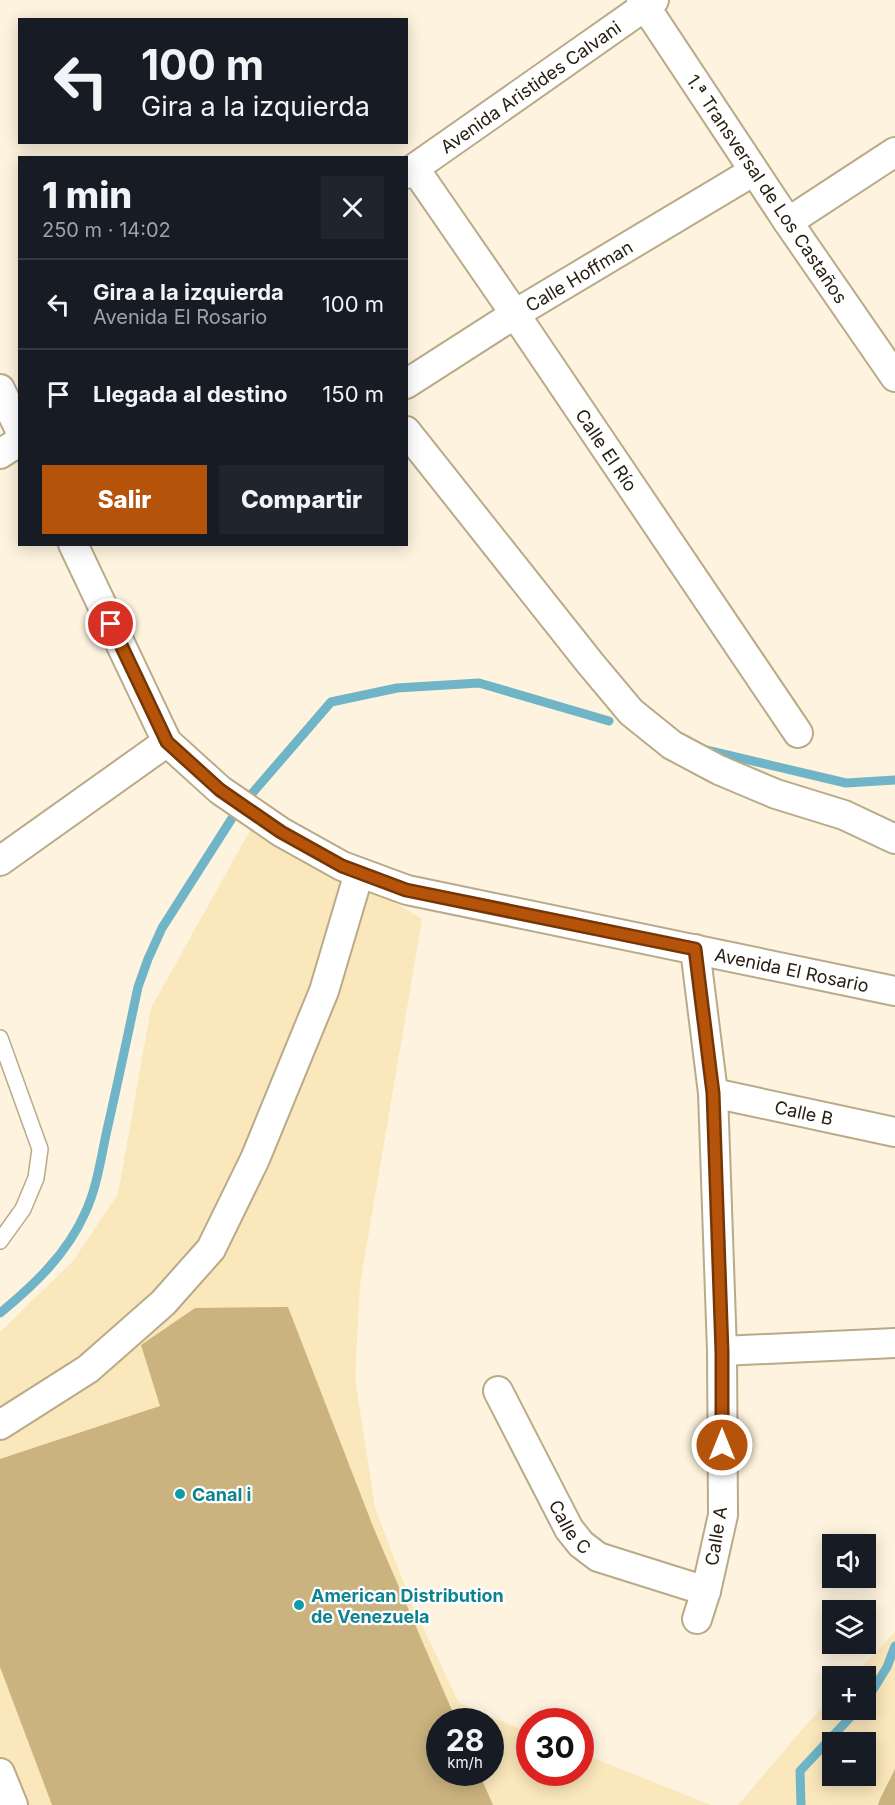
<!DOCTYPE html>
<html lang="es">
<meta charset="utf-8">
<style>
:root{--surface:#171b24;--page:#20242c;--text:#f1f3f6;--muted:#9ea1a6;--line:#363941;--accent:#b45309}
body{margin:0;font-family:Inter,sans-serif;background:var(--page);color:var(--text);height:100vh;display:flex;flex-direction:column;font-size:22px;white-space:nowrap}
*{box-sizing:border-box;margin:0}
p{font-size:20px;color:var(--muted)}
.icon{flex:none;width:33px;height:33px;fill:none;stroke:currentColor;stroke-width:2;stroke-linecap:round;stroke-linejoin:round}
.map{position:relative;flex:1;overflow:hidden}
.panel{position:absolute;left:18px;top:156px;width:390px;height:390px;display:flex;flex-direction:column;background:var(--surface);border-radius:0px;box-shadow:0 3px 15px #0003}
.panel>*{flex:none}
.top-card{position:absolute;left:18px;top:18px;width:390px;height:126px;border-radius:0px;box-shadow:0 3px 15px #0003;background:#171b24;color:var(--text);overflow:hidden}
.fabs{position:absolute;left:822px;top:1534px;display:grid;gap:12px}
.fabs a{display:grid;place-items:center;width:54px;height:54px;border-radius:0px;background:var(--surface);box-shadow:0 3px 15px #0003;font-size:30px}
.speed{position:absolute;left:426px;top:1708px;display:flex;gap:12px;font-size:30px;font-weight:700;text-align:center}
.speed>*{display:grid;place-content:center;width:78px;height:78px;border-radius:50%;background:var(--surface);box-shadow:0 3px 15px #0003;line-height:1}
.speed small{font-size:15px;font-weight:400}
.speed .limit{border:9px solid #d22;background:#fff;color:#111}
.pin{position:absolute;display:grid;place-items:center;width:51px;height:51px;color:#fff;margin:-26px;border:3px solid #fff;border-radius:50%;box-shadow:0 2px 6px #0007}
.me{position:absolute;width:66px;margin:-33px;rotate:0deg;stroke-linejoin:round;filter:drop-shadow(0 0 4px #0008)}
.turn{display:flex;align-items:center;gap:21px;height:126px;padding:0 24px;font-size:27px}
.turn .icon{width:78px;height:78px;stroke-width:2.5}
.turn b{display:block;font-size:42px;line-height:51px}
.round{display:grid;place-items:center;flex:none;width:63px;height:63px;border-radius:0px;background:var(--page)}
.summary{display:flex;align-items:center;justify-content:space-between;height:102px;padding:0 24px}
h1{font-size:36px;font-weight:800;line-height:45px}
.primary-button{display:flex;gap:12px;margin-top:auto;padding:12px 24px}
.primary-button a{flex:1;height:69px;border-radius:0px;background:var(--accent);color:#fff;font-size:24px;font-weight:800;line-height:69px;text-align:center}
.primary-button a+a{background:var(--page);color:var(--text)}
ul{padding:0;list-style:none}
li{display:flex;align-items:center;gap:18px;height:90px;padding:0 24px;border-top:2px solid var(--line)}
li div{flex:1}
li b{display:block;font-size:22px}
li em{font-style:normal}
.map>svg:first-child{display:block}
</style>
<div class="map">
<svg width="895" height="1805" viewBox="0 0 895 1805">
<rect width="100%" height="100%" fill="#fdf3de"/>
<path fill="#fae7bb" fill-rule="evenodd" d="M257 818 422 919 360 1285 355 1378 375 1508 411 1602 459 1703 529 1733 530 1773H580L581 1753 711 1805H0V1332L73 1261 118 1194 151 1008ZM440 1722H490V1773H440Z
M895 1632V1805H738L800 1732 832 1697V1710H866V1677H852ZM832 1743H866V1776H832Z"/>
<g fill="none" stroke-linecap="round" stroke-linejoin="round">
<path stroke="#6fb4c7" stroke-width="9" d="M706 750 846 783 895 780
M0 1313C34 1285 67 1254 85 1213 97 1188 101 1157 107 1130 118 1082 128 1034 138 987L148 959 162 928 236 812 331 702 397 688 479 683 609 721
M866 1701 887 1667 895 1646
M801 1805 800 1771 857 1710"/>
</g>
<path fill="#cbb37f" d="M288 1307 374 1529 457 1722H440V1773H479L493 1805H52L0 1667V1459L160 1406 141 1345 195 1308Z
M895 1769V1805H878L880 1799Z"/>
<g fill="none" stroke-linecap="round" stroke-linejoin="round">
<defs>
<path id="service" d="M0 1038 40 1149 36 1178 23 1209 0 1241"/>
<g id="minor">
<path d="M641 0 788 222 895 377"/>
<path id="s1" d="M415 169 515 314 798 733"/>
<path id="s2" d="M406 174 654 0"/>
<path d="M788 222 895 152"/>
<path id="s3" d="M406 384 515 314 754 171"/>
<path d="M0 389 20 430"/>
<path d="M406 431 590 663 631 712 672 745 719 770 776 794 844 815 895 839"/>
<path d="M0 454 20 441"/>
<path id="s4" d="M73 544 167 742 220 790 281 832 342 866 407 890 895 991"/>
<path d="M0 861 167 742"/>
<path d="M695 949 713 1093 722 1351 723 1515 706 1591 697 1619"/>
<path id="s5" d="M713 1093 895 1132"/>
<path d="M722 1351 895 1343"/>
<path id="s6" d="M498 1391 569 1529 581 1544 598 1557 706 1591"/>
<path d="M0 1425 88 1369 163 1303 211 1249 255 1159 324 991 359 873"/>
<path d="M0 1773 13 1805"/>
</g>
</defs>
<use href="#service" stroke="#b9aa88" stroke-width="18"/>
<use href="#minor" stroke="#b9aa88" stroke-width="32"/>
<use href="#service" stroke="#fff" stroke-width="15"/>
<use href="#minor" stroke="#fff" stroke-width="28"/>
</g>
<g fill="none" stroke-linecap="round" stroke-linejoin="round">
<defs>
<path id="route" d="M111 624 167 742 220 790 281 832 342 866 406 890 695 949 713 1093 722 1352V1445"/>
</defs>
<use href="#route" stroke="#753606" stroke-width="15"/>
<use href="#route" stroke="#b45309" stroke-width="10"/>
</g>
<g fill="#0f9aa8" stroke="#fff" stroke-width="2">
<circle cx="180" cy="1494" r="6"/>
<circle cx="299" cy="1605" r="6"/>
</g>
<g text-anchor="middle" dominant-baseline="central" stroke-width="4.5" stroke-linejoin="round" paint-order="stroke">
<g font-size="18" fill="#272113" stroke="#fff">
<text stroke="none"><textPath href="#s2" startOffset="152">Avenida Aristides Calvani</textPath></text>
<text transform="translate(767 189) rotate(56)">1.ª Transversal de Los Castaños</text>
<text stroke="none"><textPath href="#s3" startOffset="204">Calle Hoffman</textPath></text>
<text stroke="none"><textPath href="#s1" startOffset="340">Calle El Río</textPath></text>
<text stroke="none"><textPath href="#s4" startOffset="897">Avenida El Rosario</textPath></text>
<text stroke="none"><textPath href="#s5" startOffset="93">Calle B</textPath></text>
<text stroke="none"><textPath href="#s6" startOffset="154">Calle C</textPath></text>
<text transform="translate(716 1536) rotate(-81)">Calle A</text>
</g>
<g font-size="18" font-weight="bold" fill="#0d838f" stroke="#fff" text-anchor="start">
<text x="192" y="1494">Canal i</text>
<text x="311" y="1595">American Distribution<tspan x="311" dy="21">de Venezuela</tspan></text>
</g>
</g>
</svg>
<div class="fabs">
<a><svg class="icon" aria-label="sound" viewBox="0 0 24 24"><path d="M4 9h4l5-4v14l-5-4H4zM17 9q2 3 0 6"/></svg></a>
<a><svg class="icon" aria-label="layers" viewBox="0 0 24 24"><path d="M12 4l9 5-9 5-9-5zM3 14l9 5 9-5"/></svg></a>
<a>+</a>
<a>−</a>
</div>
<div class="speed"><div>28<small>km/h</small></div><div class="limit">30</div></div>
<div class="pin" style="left:111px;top:624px;background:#d93025"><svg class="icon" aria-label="arrive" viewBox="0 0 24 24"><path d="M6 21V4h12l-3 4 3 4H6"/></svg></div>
<svg class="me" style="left:722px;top:1445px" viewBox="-20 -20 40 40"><circle r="17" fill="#b45309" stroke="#fff" stroke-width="3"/><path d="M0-11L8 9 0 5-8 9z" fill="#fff"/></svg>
<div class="top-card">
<div class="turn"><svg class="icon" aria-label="left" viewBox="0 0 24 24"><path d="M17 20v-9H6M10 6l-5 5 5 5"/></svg><div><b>100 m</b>Gira a la izquierda</div></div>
</div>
<section class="panel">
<div class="summary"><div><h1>1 min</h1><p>250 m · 14:02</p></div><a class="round"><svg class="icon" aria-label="close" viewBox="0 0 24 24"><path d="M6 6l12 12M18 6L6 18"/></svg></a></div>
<ul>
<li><svg class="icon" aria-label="left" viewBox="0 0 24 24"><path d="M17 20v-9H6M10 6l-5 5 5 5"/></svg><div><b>Gira a la izquierda</b><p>Avenida El Rosario</p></div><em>100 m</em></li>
<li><svg class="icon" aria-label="arrive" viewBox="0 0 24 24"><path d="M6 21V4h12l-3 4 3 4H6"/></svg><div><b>Llegada al destino</b></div><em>150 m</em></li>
</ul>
<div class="primary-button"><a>Salir</a><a>Compartir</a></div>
</section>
</div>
